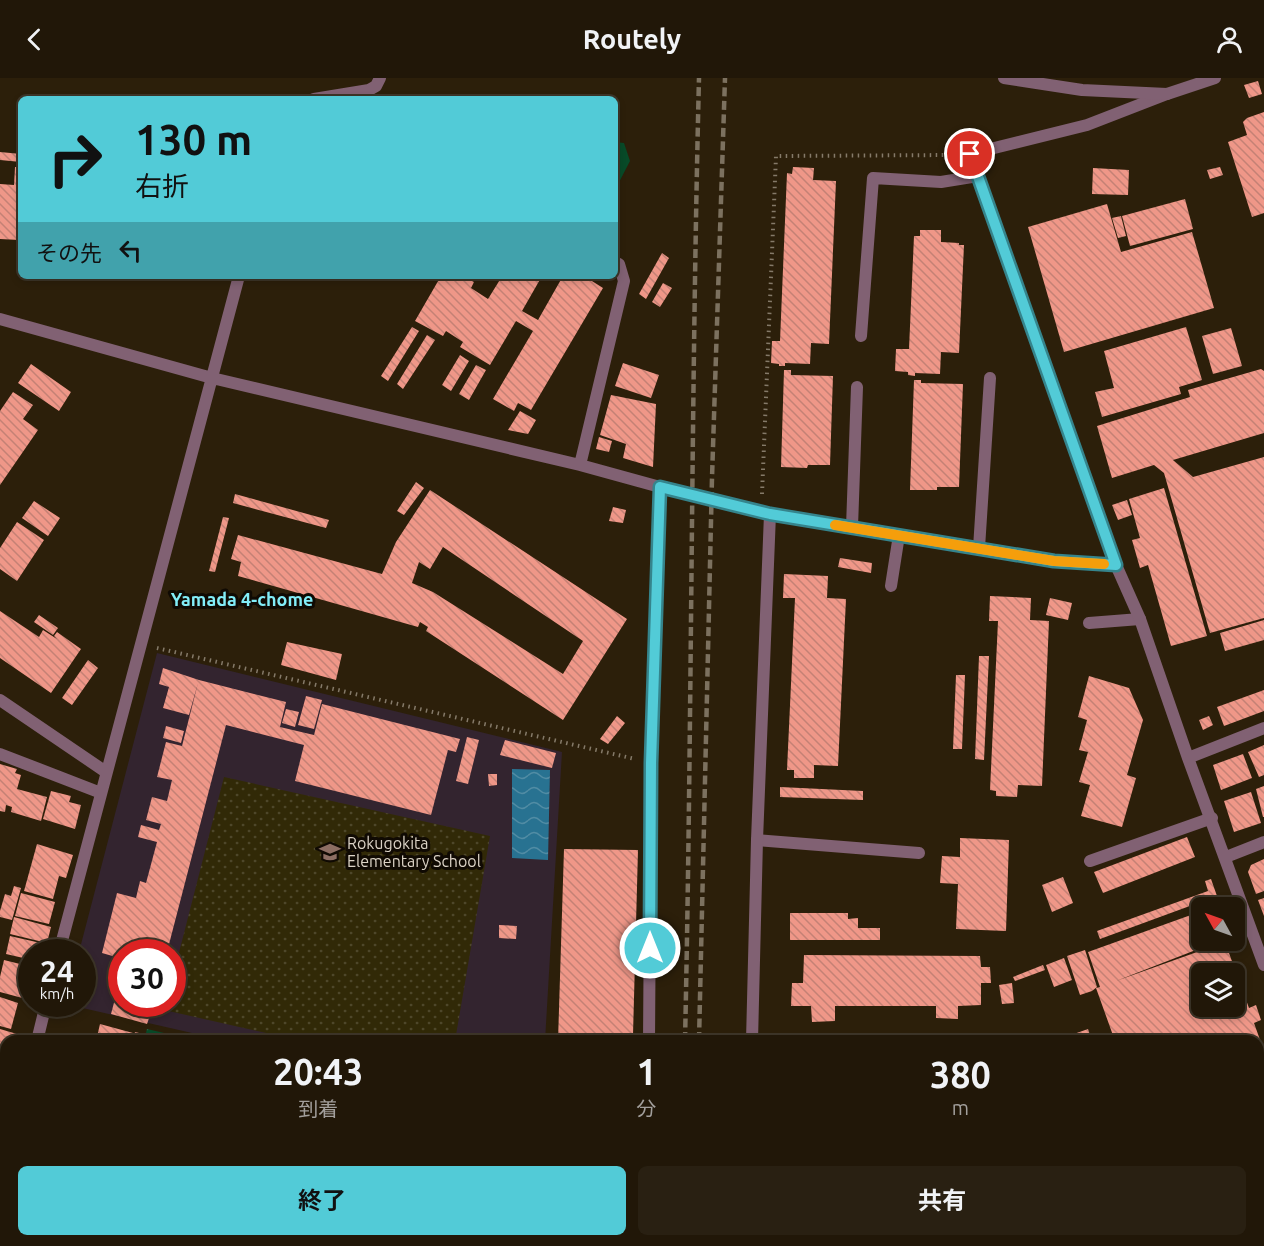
<!DOCTYPE html>
<html lang="ja">
<meta charset="utf-8">
<style>
:root{--surface:#211708;--page:#292012;--text:#f1f3f6;--muted:#a29f9c;--line:#3e3629;--accent:#52cbd7}
body{margin:0;font-family:Ubuntu,"Noto Sans JP",sans-serif;background:var(--page);color:var(--text);height:100vh;display:flex;flex-direction:column;font-size:22px;white-space:nowrap}
*{box-sizing:border-box;margin:0}
p{font-size:20px;color:var(--muted)}
.icon{flex:none;width:33px;height:33px;fill:none;stroke:currentColor;stroke-width:2;stroke-linecap:round;stroke-linejoin:round}
.map{position:relative;flex:1;overflow:hidden}
.drawer{position:absolute;left:0px;top:957px;width:1264px;height:212px;display:flex;flex-direction:column;background:var(--surface);border-radius:18px 18px 0 0;box-shadow:0 3px 9px #0003,0 0 0 2px var(--line)}
.drawer>*{flex:none}
.hud{position:absolute;left:18px;top:18px;width:600px;height:183px;border-radius:9px;box-shadow:0 3px 9px #0003,0 0 0 2px var(--line);background:#52cbd7;color:#111;overflow:hidden}
.needle{width:39px;rotate:310deg}
.controls{position:absolute;left:1191px;top:819px;display:grid;gap:12px}
.controls a{display:grid;place-items:center;width:54px;height:54px;border-radius:9px;background:var(--surface);box-shadow:0 3px 9px #0003,0 0 0 2px var(--line);font-size:30px}
.speed{position:absolute;left:18px;top:861px;display:flex;gap:12px;font-size:30px;font-weight:700;text-align:center}
.speed>*{display:grid;place-content:center;width:78px;height:78px;border-radius:50%;background:var(--surface);box-shadow:0 3px 9px #0003,0 0 0 2px var(--line);line-height:1}
.speed small{font-size:15px;font-weight:400}
.speed .limit{border:9px solid #d22;background:#fff;color:#111}
.pin{position:absolute;display:grid;place-items:center;width:51px;height:51px;color:#fff;margin:-26px;border:3px solid #fff;border-radius:50%;box-shadow:0 2px 6px #0007}
.me{position:absolute;width:66px;margin:-33px;rotate:0deg;stroke-linejoin:round;filter:drop-shadow(0 0 4px #0008)}
.turn{display:flex;align-items:center;gap:21px;height:126px;padding:0 18px;font-size:27px}
.turn .icon{width:78px;height:78px;stroke-width:2.5}
.turn b{display:block;font-size:42px;line-height:51px}
.then{display:flex;align-items:center;height:57px;padding:0 18px;background:#0003;gap:12px;font-size:22px}
.eta{display:flex;justify-content:space-evenly;align-items:center;height:102px;text-align:center}
.eta b{font-size:36px;font-weight:700;line-height:42px}
.button{display:flex;gap:12px;margin-top:auto;padding:12px 18px}
.button a{flex:1;height:69px;border-radius:9px;background:var(--accent);color:#111;font-size:24px;font-weight:700;line-height:69px;text-align:center}
.button a+a{background:var(--page);color:var(--text)}
header{display:flex;justify-content:space-between;align-items:center;height:78px;padding:0 18px;background:var(--surface);font-size:27px;font-weight:700}
.map>svg:first-child{display:block}
</style>
<header><svg class="icon" aria-label="back" viewBox="0 0 24 24"><path d="M15 5l-7 7 7 7"/></svg>Routely<svg class="icon" aria-label="person" viewBox="0 0 24 24"><circle cx="12" cy="8" r="4"/><path d="M4 21q1-7 8-7t8 7"/></svg></header>
<div class="map">
<svg width="1264" height="1168" viewBox="0 0 1264 1168">
<defs>
<pattern id="grass-dots" width="8" height="8" patternUnits="userSpaceOnUse" patternTransform="scale(1.5)"><rect width="8" height="8" fill="#084a28"/><path d="M2 2h.1M6 6h.1" fill="none" stroke="#2b6346" stroke-width="1.8" stroke-linecap="round"/></pattern>
<pattern id="sand-dots" width="8" height="8" patternUnits="userSpaceOnUse" patternTransform="scale(1.5)"><rect width="8" height="8" fill="#312907"/><path d="M2 2h.1M6 6h.1" fill="none" stroke="#4e472a" stroke-width="1.8" stroke-linecap="round"/></pattern>
<pattern id="water-waves" width="16" height="10" patternUnits="userSpaceOnUse" patternTransform="scale(1.5)"><rect width="16" height="10" fill="#287291"/><path d="M0 5q4-4 8 0t8 0" fill="none" stroke="#518ca4"/></pattern>
<pattern id="building-back-hatch" width="6" height="6" patternUnits="userSpaceOnUse" patternTransform="scale(1.5)"><rect width="6" height="6" fill="#ef9788"/><path d="M-1 5l2 2M0 0l6 6M5-1l2 2" fill="none" stroke="#c48175"/></pattern>
</defs>
<rect width="100%" height="100%" fill="#2c1f0a"/>
<path fill="#33242f" fill-rule="evenodd" d="M157 575 562 674 545 963H227L65 926H82V874H79ZM122 874H172V926H122Z"/>
<path fill="url(#grass-dots)" d="M147 951 181 959 180 963H144Z"/>
<path fill="url(#sand-dots)" d="M224 699 490 758 455 963H302L164 932 166 926H172L173 898Z"/>
<path fill="#084a28" d="M615 64 624 65 630 83 615 112Z"/>
<path fill="url(#water-waves)" d="M512 691 550 692 548 782 512 780Z"/>
<path fill="url(#building-back-hatch)" fill-rule="evenodd" d="M1258 3 1262 16 1249 20 1244 7Z
M1264 34V135L1252 139 1228 64 1247 57 1243 44 1247 40Z
M0 74 21 76V84L0 82Z
M15 89H21V171H18L19 162 0 161V106L14 107Z
M793 89 814 90 813 102 836 103 829 266 811 265 810 286 785 285V288H779V286L771 285 772 263H780L787 95 792 96Z
M1220 89 1223 97 1210 101 1207 92Z
M1093 90 1129 92 1128 117 1092 116Z
M1185 121 1193 151 1130 168 1122 138Z
M1107 126 1121 174 1192 154 1214 230 1064 274 1028 149Z
M1121 138 1126 158 1118 160 1112 140Z
M920 152H941V164L959 165V167H964L959 275 941 274 940 296 915 295V298L908 297V294L895 293 896 271H909L914 158H920Z
M662 175 669 180 646 221 639 216Z
M441 198H463L474 204 471 210 488 221 501 200 498 198H542L522 233 538 242 563 198H584L603 210 531 332 518 325 514 333 493 321 533 253 516 243 490 287 460 269 463 264 446 253 443 258 415 243Z
M663 205 672 210 660 229 652 224Z
M412 249 419 253 388 303 381 298Z
M1186 249 1202 302 1179 309 1181 316 1102 339 1095 314 1114 310 1104 273Z
M1231 250 1242 288 1213 296 1202 258Z
M427 257 435 262 403 311 397 306Z
M460 277 469 283 451 313 442 307Z
M623 285 659 297 651 320 615 308Z
M31 286 71 314 59 333 18 305Z
M476 287 486 292 469 322 459 316Z
M1261 291 1264 293V355L1173 382 1193 399 1264 379V540L1210 555 1164 395 1154 387 1112 400 1097 348 1190 319 1188 312Z
M784 292H791V297L833 298 830 387H808L807 390 781 389Z
M914 302H921V305L963 306 959 409H937V412H910Z
M13 314 33 327 23 341 38 352 0 407V333Z
M611 317 656 326 653 389 623 380 626 366 600 357Z
M520 333 536 342 528 356 508 352Z
M599 359 612 363 609 374 596 371Z
M416 404 424 410 404 437 397 433Z
M1164 410 1207 558 1171 568 1148 487 1140 490 1132 462 1140 460 1129 421Z
M430 412 627 541 563 642 426 553 428 549 420 544 418 549 238 498 241 484 231 481 238 457 382 496 396 464ZM443 469 583 563 563 596 433 514 412 505 419 484 430 491Z
M235 416 329 442 326 450 233 425Z
M1127 422 1132 437 1118 442 1112 427Z
M34 423 60 440 48 458 22 440Z
M613 429 626 432 623 445 609 443Z
M223 439 229 440 215 494 209 493Z
M17 444 44 462 17 503 0 491V470Z
M840 480 872 485 871 495 838 489Z
M784 496 828 498 827 520 846 521 838 688 814 687V700H794V692H787L795 520H783Z
M990 518 1031 520 1030 542 1049 543 1042 708 1018 707 1017 719 996 718V713L990 712 998 543H989Z
M1050 520 1072 525 1068 542 1046 537Z
M0 533 39 559 43 552 57 561 54 558 57 554 81 571 51 615 0 580Z
M39 537 58 550 53 557 34 544Z
M1264 542V562L1225 573 1220 555Z
M287 564 342 576 336 602 281 587Z
M979 578H989L984 682 975 681Z
M88 582 98 590 72 627 62 620Z
M163 590 199 602 286 624 280 649 314 657 322 626 460 661 456 674 448 672 431 737 295 703 304 667 226 647 167 874H117L116 879 102 875 117 815 136 820 140 803 146 805 157 764 138 759 141 747 159 752 161 746 146 742 152 719 167 723 172 702 157 699 166 664 182 668 198 605 189 637 163 630 169 609 159 606Z
M956 597H965L962 671H953Z
M1089 598 1129 610 1143 642 1127 697 1136 700 1122 749 1081 738 1090 707 1079 704 1088 674 1079 672 1087 642 1078 639Z
M1264 612V633L1224 648 1217 629Z
M306 618 322 622 314 651 298 647Z
M286 631 299 634 295 649 282 645Z
M617 638 625 645 608 666 600 661Z
M1209 638 1213 647 1203 652 1199 642Z
M166 648 184 653 181 665 163 660Z
M467 659 479 662 468 706 456 703Z
M505 662 556 675 552 690 500 677Z
M1264 667V697L1259 699 1248 674Z
M1243 676 1252 700 1221 712 1213 687Z
M0 686 17 691 15 695 21 697 17 711 47 719 41 743 11 734 12 729 6 727 5 734 0 733Z
M488 696H497V707L489 708Z
M1264 708V739H1263L1256 711Z
M780 709 863 713V722L780 719Z
M51 713 71 718 69 724 81 727 75 751 43 741Z
M1251 714 1261 745 1234 754 1224 723Z
M1187 759 1195 779 1103 815 1094 794Z
M960 760 1009 762 1006 853 956 851 958 806 940 805 942 778 960 779Z
M37 766 73 777 66 800 59 798 53 821 24 813Z
M564 771 638 772 633 957 640 958V963H558Z
M1264 781V813L1256 816 1248 794 1251 787Z
M1063 799 1073 825 1052 834 1042 807Z
M1211 801 1217 818 1100 861 1097 853 1208 813 1205 803Z
M14 808 21 810 12 842 0 839V833L5 816 11 818Z
M21 815 55 824 49 846 15 838Z
M1264 820V838L1258 822Z
M1202 833V862L1219 863 1116 903 1225 864 1249 930 1256 927 1261 942 1254 945 1264 973V990L1258 992V963H1216L1214 959 1203 963H1115L1096 910 1100 909 1088 874ZM1202 896H1234V928H1202Z
M790 835H848V841L858 840V850H880V862H790Z
M14 839 51 849 47 865 10 856Z
M499 847 517 848 516 861 499 860Z
M10 858 45 866 43 874H32V882L6 876Z
M1085 872 1097 909 1092 913 1080 917 1067 878Z
M804 877 980 878 981 889H990L991 905H981V927L958 928V941L936 940V928H835V943L812 944 811 928H791L792 905H803Z
M1064 880 1072 902 1054 909 1046 887Z
M4 882 32 889V901L26 921 0 914V899Z
M1043 887 1045 892 1015 903 1013 899Z
M121 898 122 926H154L147 946 111 936Z
M1012 905 1014 925 1002 926 999 907Z
M0 919 18 925 11 951 0 948Z
M100 946 133 955 131 963H96Z
M0 951 17 956 15 963H6V972L0 970Z
M1088 951 1092 963H1073L1071 957Z
M135 954 143 956 142 963H133Z
M78 956 95 960 94 963H76Z
M6 1128V1162H73L74 1168H0V1129Z
M89 1162H120L121 1168H90Z
M126 1162H167V1168H126Z
M225 1162H242V1165L225 1167Z
M249 1162H292L291 1168H249Z
M333 1162H403L402 1168H338L332 1166Z
M428 1162H456L457 1168H427Z
M1017 1162H1020L1025 1168H1011Z
M1035 1162H1040L1044 1166 1048 1162H1068L1073 1168H1028Z"/>
<g fill="none" stroke-linecap="round" stroke-linejoin="round">
<path stroke="#857a69" stroke-width="4" stroke-dasharray="1.5 4.5" stroke-linecap="butt" d="M762 416 776 78 953 77
M157 570 635 681"/>
<path stroke="#816173" stroke-width="12" d="M861 258 873 100 941 104 978 98
M852 449 857 309
M979 470 990 300
M891 508 899 457
M1089 545 1140 541
M757 762 919 775
M1090 783 1212 740"/>
<path stroke="#816173" stroke-width="12" d="M1167 16 1087 47 970 76 1116 487 1140 541 1188 680 1264 887
M314 21 369 12 376 8 380 0
M0 241 212 300 580 387 660 409 770 436 1054 483 1116 487
M580 387 624 203 619 186 615 184
M0 622 106 694
M0 676 101 715
M1188 680 1264 650
M1226 779 1264 764
M59 874 239 198
M37 963 46 926
M649 963 651 685 660 409
M752 963 757 762 770 436
M177 1162 178 1168
M480 1162 481 1168
M879 1162 882 1168
M1099 1162 1103 1168
M634 1168V1162"/>
<path stroke="#816173" stroke-width="12" d="M1004 0 1082 12 1167 16 1215 0
M0 1011 6 1012
M1258 1044 1264 1043
M756 1162V1168"/>
<path stroke="#7c715f" stroke-width="4.5" stroke-dasharray="9 4.5" stroke-linecap="butt" d="M685 963C692 642 691 321 699 0
M699 963 712 400 725 0
M1258 1108 1264 1106
M1258 1123 1264 1120
M680 1168 681 1162
M694 1168V1162
M1154 1168 1162 1162
M1179 1168 1188 1162"/>
</g>
<g fill="none" stroke-linecap="round" stroke-linejoin="round">
<defs>
<path id="route" d="M650 870 651 685 660 409 770 436 1054 483 1116 487 970 76"/>
</defs>
<use href="#route" stroke="#35848c" stroke-width="15"/>
<use href="#route" stroke="#52cbd7" stroke-width="10"/>
<path stroke="#f59e0b" stroke-width="10" d="M835 447 1054 483 1104 486"/>
</g>
<defs>
<symbol id="school-bare" viewBox="-9 -9 18 18"><path d="M0-5L7-2L0 1L-7-2ZM-4 1L0 2.5L4 1V4Q0 6-4 4Z" fill="#8d6e63" stroke="#100a03" stroke-width="2.5" paint-order="stroke"/></symbol>
</defs>
<g fill-rule="evenodd">
<use href="#school-bare" x="315" y="759" width="30" height="30"/>
</g>
<g text-anchor="middle" dominant-baseline="central" stroke-width="6" stroke-linejoin="round" paint-order="stroke">
<g font-size="16" fill="#dcd3c6" stroke="#100a03" text-anchor="start">
<text x="347" y="765">Rokugokita<tspan x="347" dy="18">Elementary School</tspan></text>
</g>
<g font-size="18" font-weight="bold" fill="#82edf8" stroke="#100a03">
<text x="242" y="521">Yamada 4-chome</text>
</g>
</g>
</svg>
<div class="controls">
<a><svg class="needle" viewBox="-14 -14 28 28"><path d="M0-13l5 13h-10z" fill="#e53935"/><path d="M0 13l5-13h-10z" fill="#a29f9c"/></svg></a>
<a><svg class="icon" aria-label="layers" viewBox="0 0 24 24"><path d="M12 4l9 5-9 5-9-5zM3 14l9 5 9-5"/></svg></a>
</div>
<div class="speed"><div>24<small>km/h</small></div><div class="limit">30</div></div>
<div class="pin" style="left:970px;top:76px;background:#d93025"><svg class="icon" aria-label="arrive" viewBox="0 0 24 24"><path d="M6 21V4h12l-3 4 3 4H6"/></svg></div>
<svg class="me" style="left:650px;top:870px" viewBox="-20 -20 40 40"><circle r="17" fill="#52cbd7" stroke="#fff" stroke-width="3"/><path d="M0-11L8 9 0 5-8 9z" fill="#fff"/></svg>
<div class="hud">
<div class="turn"><svg class="icon" aria-label="right" viewBox="0 0 24 24"><path d="M7 20v-9h11M14 6l5 5-5 5"/></svg><div><b>130 m</b>右折</div></div>
<div class="then">その先<svg class="icon" aria-label="left" viewBox="0 0 24 24"><path d="M17 20v-9H6M10 6l-5 5 5 5"/></svg></div>
</div>
<section class="drawer">
<div class="eta">
<div><b>20:43</b><p>到着</p></div>
<div><b>1</b><p>分</p></div>
<div><b>380</b><p>m</p></div>
</div>
<div class="button"><a>終了</a><a>共有</a></div>
</section>
</div>
